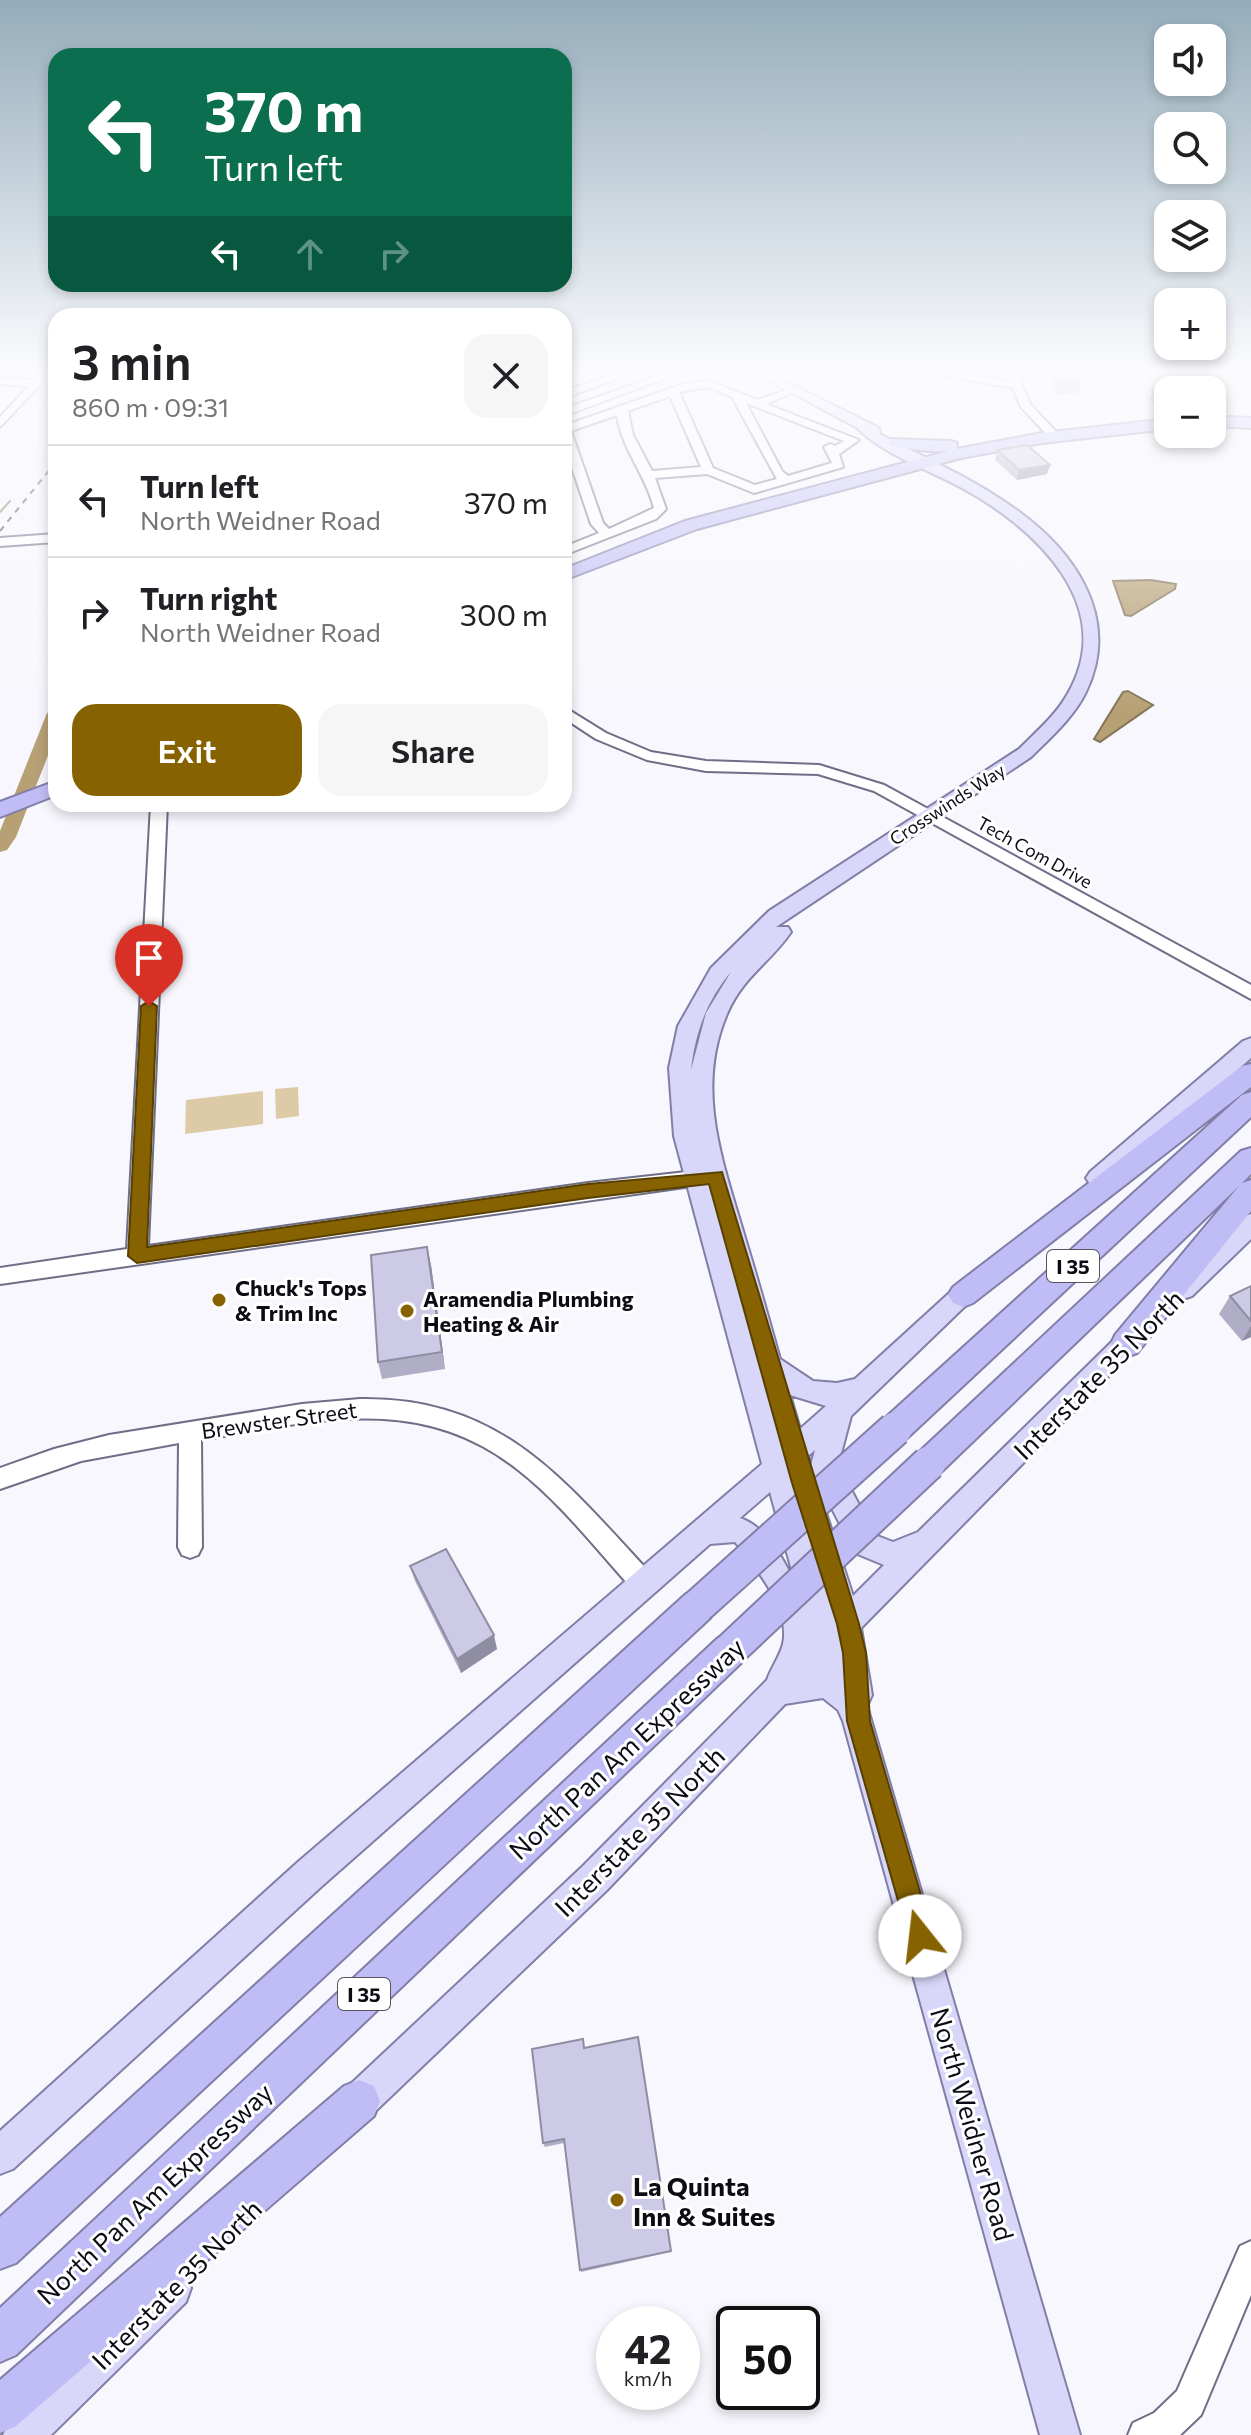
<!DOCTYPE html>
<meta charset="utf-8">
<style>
:root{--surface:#fff;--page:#f6f6f6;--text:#202124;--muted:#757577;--line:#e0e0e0;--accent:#876200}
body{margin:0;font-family:Commissioner,sans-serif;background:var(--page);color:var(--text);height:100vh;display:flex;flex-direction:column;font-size:30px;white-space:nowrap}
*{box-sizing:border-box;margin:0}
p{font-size:26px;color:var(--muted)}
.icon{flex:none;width:44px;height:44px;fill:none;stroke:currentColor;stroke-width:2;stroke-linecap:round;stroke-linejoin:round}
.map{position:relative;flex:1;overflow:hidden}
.details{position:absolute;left:48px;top:308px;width:524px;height:504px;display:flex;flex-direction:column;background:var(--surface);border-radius:24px;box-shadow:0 4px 12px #0003}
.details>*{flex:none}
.banner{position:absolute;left:48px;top:48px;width:524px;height:244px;border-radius:24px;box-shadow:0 4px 12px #0003;background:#0b6e4f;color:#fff;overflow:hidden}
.buttons{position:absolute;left:1154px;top:24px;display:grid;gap:16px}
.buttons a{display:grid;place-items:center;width:72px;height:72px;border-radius:16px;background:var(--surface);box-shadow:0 4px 12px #0003;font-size:40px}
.speed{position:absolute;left:596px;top:2306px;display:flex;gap:16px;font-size:40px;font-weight:700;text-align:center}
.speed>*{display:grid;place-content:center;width:104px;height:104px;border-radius:50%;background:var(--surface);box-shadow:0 4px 12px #0003;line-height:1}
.speed small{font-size:20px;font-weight:400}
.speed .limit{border:4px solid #111;border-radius:12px;background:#fff;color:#111}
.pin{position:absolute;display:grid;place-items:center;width:68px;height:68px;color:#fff;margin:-82px -34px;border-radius:50% 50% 50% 0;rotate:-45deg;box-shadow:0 0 8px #0007}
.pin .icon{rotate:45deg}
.me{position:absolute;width:88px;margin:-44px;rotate:344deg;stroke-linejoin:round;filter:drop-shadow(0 0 6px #0008)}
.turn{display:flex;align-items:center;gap:28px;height:168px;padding:0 24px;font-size:36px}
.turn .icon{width:104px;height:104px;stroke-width:2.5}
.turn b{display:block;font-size:56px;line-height:68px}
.lanes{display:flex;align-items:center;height:76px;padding:0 24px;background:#0003;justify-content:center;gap:40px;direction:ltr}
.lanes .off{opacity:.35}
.round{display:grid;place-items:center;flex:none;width:84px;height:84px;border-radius:24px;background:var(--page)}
.head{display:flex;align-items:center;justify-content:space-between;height:136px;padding:0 24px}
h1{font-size:48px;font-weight:600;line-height:60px}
.cta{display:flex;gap:16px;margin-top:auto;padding:16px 24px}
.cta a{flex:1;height:92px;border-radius:24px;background:var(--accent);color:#fff;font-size:32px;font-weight:600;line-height:92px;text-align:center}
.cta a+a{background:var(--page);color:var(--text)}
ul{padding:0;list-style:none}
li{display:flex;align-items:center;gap:24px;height:112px;padding:0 24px;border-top:2px solid var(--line)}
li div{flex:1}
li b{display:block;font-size:30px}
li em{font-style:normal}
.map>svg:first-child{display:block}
</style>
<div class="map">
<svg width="1251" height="2435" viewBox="0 0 1251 2435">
<rect width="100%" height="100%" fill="#f7f7fd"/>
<path fill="#ddcba8" d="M298 1087 299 1116 276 1119 275 1089Z
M263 1091V1124L185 1134 186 1100Z"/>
<path fill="#b7a074" stroke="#847458" stroke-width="2" d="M1151 580 1176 584 1175 589 1131 616 1125 615 1113 581Z
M1128 691 1153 705 1100 742 1094 739 1123 692Z"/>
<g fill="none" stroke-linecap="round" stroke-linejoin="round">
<path stroke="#847458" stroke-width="2" d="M0 512 10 501"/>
<path fill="#b7a074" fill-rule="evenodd" d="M56 708V735L16 837 7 850 0 852V831L47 713Z"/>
<defs>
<path id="minor" d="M41 373H51L0 427V417L29 386 0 384V378L34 380Z
M619 373H633L564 398V391Z
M666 373 677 374 564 416V409Z
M929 373H952L1010 381 1007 373H1017L1030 404 1060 436 1050 438 1021 407 1013 388Z
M1150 373H1170L1187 378 1182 381Z
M710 381 757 400 796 387V391L766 404 859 440 839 454 843 467 754 493 707 474 655 478 666 509 656 519 564 555V547L599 533 591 524 564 444V426L683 384ZM709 387 732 397 777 479 755 485 713 468 679 392ZM670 396 701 467 652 471 633 435 628 411ZM746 403 844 441 835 446 830 444 824 447 832 463 788 476 782 471ZM617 415C621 448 646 475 654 508L609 529 603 523 571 431Z
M56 534V542L0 546V538Z
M564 707 606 733 651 752 706 761 819 765 884 785 1251 985V999L874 791 818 774 706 771 647 760 596 739 564 718Z
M151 804H167L148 1246 588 1183 713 1169 723 1177 720 1182 0 1284V1268L127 1249Z
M360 1399C503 1397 564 1481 653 1576L656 1584 653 1592 644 1595 635 1592C597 1550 562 1504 517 1469 419 1392 314 1421 201 1440L202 1547 198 1555 190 1558 182 1555 178 1547 179 1443 81 1461 0 1489V1468L54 1449 109 1435 302 1404Z
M1251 2241V2295L1201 2415 1180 2435H1128L1133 2423 1154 2413 1177 2391 1240 2246Z"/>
<path id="major" d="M754 373H769L879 428 880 434C922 457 968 476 1008 504 1071 546 1123 615 1086 692 1074 717 1051 737 1031 757L776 927H788L791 932C771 962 743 976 727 1014 694 1091 724 1165 746 1241 758 1280 769 1320 780 1359L813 1381 837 1383 855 1379 968 1276 977 1273 986 1276 989 1283 851 1416 838 1465 875 1535 893 1542 918 1532 1130 1324 1139 1321 1148 1324 1152 1332 861 1628 872 1695 867 1706 1080 2435H1040L843 1721 838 1710 823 1698 785 1704 607 1890 364 2122 351 2127 338 2122 333 2109 338 2096 583 1866 767 1680C771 1668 780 1656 783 1644 791 1610 755 1566 735 1542L710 1544 322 1886 13 2169 0 2174V2131L298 1862 762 1464 674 1136 669 1068 678 1026 711 968 769 911 1019 749C1036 732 1055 716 1067 695 1120 606 1034 527 962 488 927 469 884 455 856 427ZM731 972 706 1013 691 1070C695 1033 707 1000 731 972ZM790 1395 826 1406 800 1429ZM815 1450 811 1465 808 1456ZM812 1470 855 1553 884 1565 853 1596ZM770 1492 796 1585C784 1560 767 1527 740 1518Z
M1251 1038V1058L1106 1184H1090L1086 1178 1090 1172 1243 1041Z
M1251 1214V1239L1192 1296 1183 1299 1174 1296 1171 1289 1174 1282 1242 1217Z
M172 2269 186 2274 191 2288 186 2302 51 2435H3L9 2421 158 2274Z"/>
<path id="highway" d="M1212 416 1251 418V428L1212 426Z
M1168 419V429L1042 443 961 458 697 529 564 580V569L685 521 949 451C929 452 911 450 890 445V439L951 441 957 443V449L1042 433Z
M56 781V795L0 817V802Z
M1251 1064V1087L973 1303 963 1307 953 1303 948 1295 953 1287 1242 1066Z
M1251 1092V1117L906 1439 895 1443 884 1439 879 1429 884 1419 1242 1095Z
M1251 1148V1174L1242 1183 1251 1180V1211L1137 1353 1126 1357 1115 1353 1111 1344 1115 1335 1239 1186 940 1473 929 1477 918 1473 913 1463 918 1453 1241 1151Z
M698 1590 710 1594 715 1606 710 1618 16 2263 0 2269V2217L686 1594Z
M730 1633 742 1638 747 1650 742 1662 16 2355 0 2362V2308L718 1638Z
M359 2080 374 2086 380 2101 374 2116 16 2426 0 2433V2380L344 2086Z"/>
</defs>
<use href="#minor" stroke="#6f6e87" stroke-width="4"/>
<use href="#major" stroke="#817ea7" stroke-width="4"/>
<use href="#highway" stroke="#817ea7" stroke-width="4"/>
<use href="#minor" fill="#fff" fill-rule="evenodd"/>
<use href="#major" fill="#d9d7f9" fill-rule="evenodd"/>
<use href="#highway" fill="#c0bcf5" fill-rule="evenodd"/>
<path stroke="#43434b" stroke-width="2" stroke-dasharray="6 6" stroke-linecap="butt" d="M0 531 56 462"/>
<defs>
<path id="highway-bridge" d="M698 1606 895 1429
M730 1650 929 1463"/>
</defs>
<use href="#highway-bridge" stroke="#817ea7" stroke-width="37" stroke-linecap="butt"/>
<use href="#highway-bridge" stroke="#c0bcf5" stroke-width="33"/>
</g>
<path fill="#afaec6" d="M1051 373H1078L1081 380 1078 393 1056 395 1050 380Z
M1168 390V409L1158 410 1150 399 1152 391Z
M997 450 1050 465 1047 474 1017 480 995 460Z
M431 1265 445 1369 382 1379 378 1362Z
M1251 1286V1337L1242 1341 1219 1314 1230 1296Z
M410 1566 497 1649 461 1673 415 1581Z
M584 2048 671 2251 670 2252 581 2272 564 2143 545 2147 543 2143Z"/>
<path fill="#8f8da1" d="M1050 465 1047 474 1017 480 1019 470Z
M427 1247 431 1265 445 1369 442 1352Z
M1251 1326V1337L1242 1341Z
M494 1635 497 1649 461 1673 457 1659Z"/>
<path fill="#cccae6" stroke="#8f8da1" stroke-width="2" d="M1055 373H1078L1081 380 1058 382Z
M1168 390V401H1160L1152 391Z
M1027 445 1050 465 1019 470 997 450Z
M427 1247 442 1352 378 1362 371 1255Z
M1251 1286V1321L1230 1296Z
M446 1549 494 1635 457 1659 410 1566Z
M638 2037 671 2251 580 2270 564 2139 543 2143 532 2049 583 2039 584 2048Z"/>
<linearGradient id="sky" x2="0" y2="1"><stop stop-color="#94acba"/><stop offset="0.52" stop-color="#fbfbfe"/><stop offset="1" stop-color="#fbfbfe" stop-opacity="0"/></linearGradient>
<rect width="1251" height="713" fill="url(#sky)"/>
<path fill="#876200" stroke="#584000" stroke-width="2" d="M149 1001 157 1006 147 1247 588 1184 722 1172 859 1624 866 1653 870 1721 933 1936 929 1945 920 1949 911 1945 908 1936 847 1721 843 1653 837 1624 792 1483 709 1184 588 1198 137 1263 128 1256 141 1006Z"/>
<g fill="#876200" stroke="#fff" stroke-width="3">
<circle cx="219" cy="1300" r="8"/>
<circle cx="407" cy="1311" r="8"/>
<circle cx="617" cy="2200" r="8"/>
</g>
<g text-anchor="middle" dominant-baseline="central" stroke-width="6" stroke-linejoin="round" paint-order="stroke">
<g font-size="18" fill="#0c0c15" stroke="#fff">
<text transform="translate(947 804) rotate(-33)">Crosswinds Way</text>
<text transform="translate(1035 852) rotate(29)">Tech Com Drive</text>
</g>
<g fill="#fff" stroke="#55555b" stroke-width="2">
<rect x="1047" y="1250" width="52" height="32" rx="6"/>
<rect x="338" y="1978" width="52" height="32" rx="6"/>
</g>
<g font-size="20" font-weight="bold" fill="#0c0c15">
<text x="1073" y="1266">I 35</text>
<text x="364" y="1994">I 35</text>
</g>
<g font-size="22" font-weight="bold" fill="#0c0c15" stroke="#fff" text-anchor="start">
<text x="235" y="1287">Chuck's Tops<tspan x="235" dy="25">&amp; Trim Inc</tspan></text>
<text x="423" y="1298">Aramendia Plumbing<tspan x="423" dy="25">Heating &amp; Air</tspan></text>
</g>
<g font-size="22" fill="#0c0c15" stroke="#fff">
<text transform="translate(279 1420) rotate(-8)">Brewster Street</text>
</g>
<g font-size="26" fill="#0c0c15" stroke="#fff">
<text transform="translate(1098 1374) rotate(-45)">Interstate 35 North</text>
<text transform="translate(626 1748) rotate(-43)">North Pan Am Expressway</text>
<text transform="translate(639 1831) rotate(-45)">Interstate 35 North</text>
<text transform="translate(973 2124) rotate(74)">North Weidner Road</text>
<text transform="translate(154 2193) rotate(-43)">North Pan Am Expressway</text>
<text transform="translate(176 2284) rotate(-45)">Interstate 35 North</text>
</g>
<g font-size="26" font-weight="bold" fill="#0c0c15" stroke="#fff" text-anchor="start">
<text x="633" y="2185">La Quinta<tspan x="633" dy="30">Inn &amp; Suites</tspan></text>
</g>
</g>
</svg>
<div class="buttons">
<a><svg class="icon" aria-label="sound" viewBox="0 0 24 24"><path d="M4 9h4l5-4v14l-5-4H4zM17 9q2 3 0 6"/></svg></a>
<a><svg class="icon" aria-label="search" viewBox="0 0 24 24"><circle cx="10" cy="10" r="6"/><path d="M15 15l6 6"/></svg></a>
<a><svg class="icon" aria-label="layers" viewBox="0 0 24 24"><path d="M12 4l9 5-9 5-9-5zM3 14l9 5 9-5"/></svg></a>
<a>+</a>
<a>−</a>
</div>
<div class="speed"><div>42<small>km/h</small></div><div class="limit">50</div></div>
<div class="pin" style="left:149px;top:1006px;background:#d93025"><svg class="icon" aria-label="arrive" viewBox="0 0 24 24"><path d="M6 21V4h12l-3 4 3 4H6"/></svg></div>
<svg class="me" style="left:920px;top:1936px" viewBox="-20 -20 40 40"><circle r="19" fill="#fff"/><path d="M0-13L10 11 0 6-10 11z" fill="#876200"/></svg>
<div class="banner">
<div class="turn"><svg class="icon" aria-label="left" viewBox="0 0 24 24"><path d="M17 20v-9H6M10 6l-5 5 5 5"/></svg><div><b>370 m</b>Turn left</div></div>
<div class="lanes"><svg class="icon" aria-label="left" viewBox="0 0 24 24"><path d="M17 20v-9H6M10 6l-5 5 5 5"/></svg><svg class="icon off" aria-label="ahead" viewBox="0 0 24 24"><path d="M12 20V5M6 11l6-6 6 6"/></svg><svg class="icon off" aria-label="right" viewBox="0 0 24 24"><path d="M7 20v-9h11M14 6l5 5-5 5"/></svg></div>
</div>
<section class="details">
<div class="head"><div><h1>3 min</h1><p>860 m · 09:31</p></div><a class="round"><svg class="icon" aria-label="close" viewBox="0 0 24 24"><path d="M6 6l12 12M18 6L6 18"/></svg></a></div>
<ul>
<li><svg class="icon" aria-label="left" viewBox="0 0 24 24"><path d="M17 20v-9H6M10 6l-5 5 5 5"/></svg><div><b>Turn left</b><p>North Weidner Road</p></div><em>370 m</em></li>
<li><svg class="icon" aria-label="right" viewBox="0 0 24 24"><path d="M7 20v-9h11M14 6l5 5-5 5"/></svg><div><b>Turn right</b><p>North Weidner Road</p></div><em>300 m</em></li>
</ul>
<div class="cta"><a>Exit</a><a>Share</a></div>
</section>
</div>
